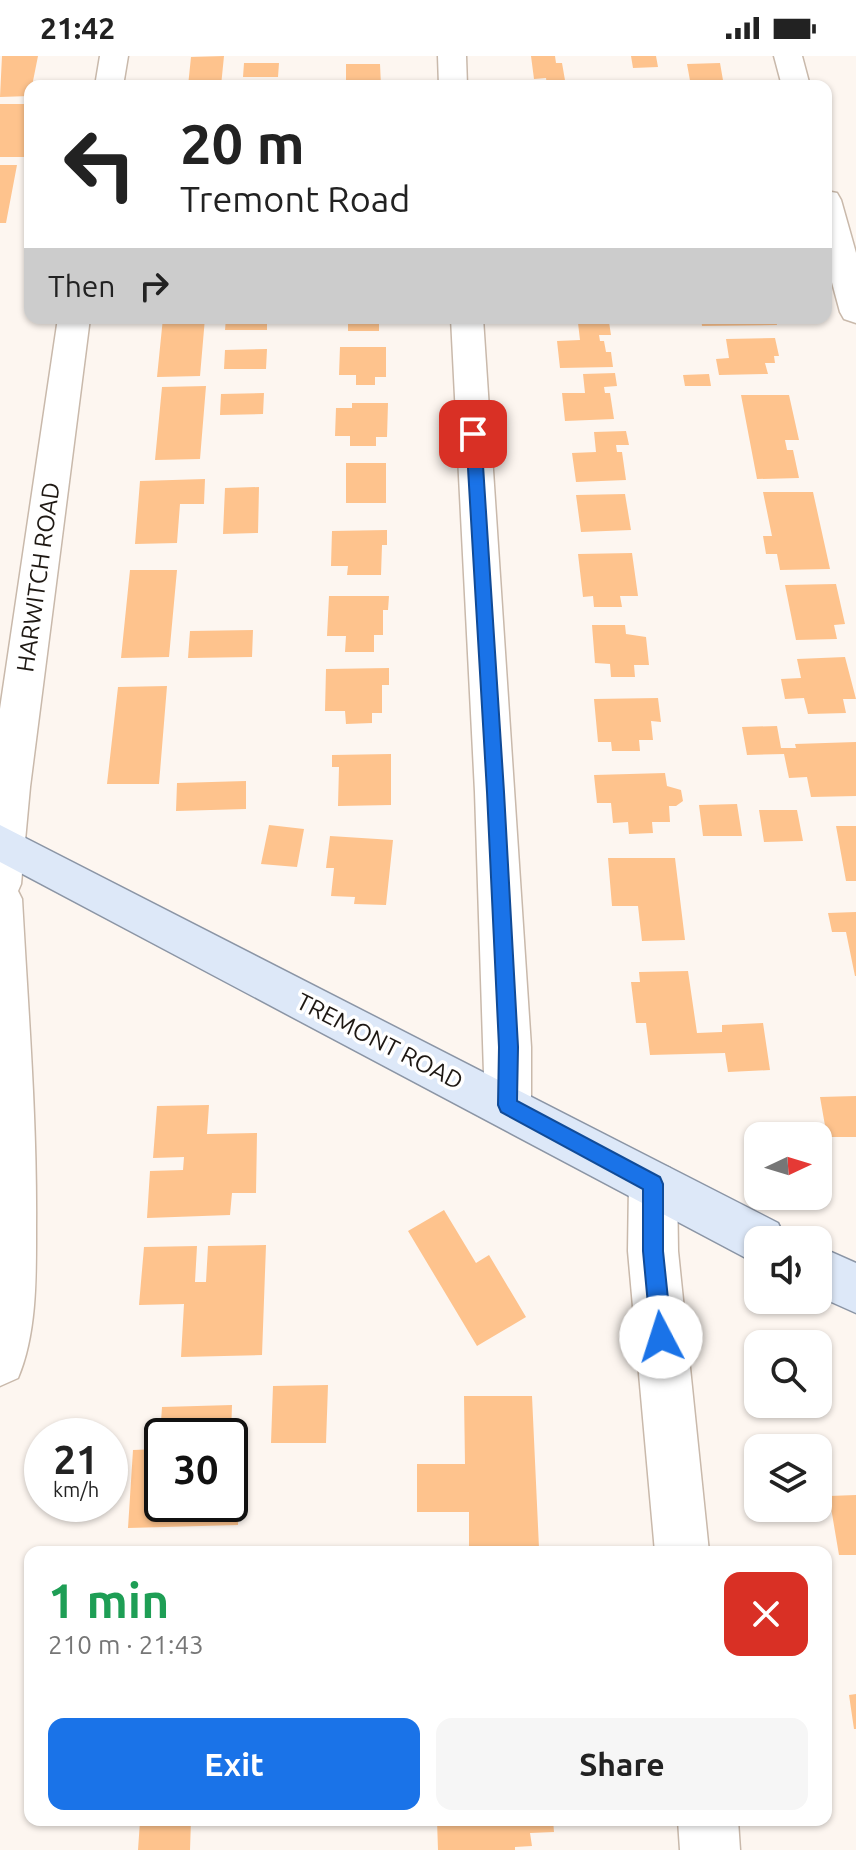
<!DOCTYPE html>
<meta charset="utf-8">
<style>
:root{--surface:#fff;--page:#f6f6f6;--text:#222;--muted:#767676;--accent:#1a73e8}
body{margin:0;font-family:Ubuntu,sans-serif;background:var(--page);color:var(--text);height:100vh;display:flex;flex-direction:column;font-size:30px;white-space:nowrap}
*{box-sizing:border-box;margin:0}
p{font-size:26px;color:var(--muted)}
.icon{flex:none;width:44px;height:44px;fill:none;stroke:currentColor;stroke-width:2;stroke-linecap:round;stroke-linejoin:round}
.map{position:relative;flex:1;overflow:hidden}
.side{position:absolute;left:24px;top:1490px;width:808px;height:280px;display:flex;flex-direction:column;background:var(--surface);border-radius:16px;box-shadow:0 2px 6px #0004}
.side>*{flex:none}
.top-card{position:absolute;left:24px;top:24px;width:808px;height:244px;border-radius:16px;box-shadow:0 2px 6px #0004;background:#fff;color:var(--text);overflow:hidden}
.needle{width:52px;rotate:86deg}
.buttons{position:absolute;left:744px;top:1066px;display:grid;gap:16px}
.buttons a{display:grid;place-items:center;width:88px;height:88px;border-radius:16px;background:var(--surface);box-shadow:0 2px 6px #0004;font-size:40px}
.speed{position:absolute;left:24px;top:1362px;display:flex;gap:16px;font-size:40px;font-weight:700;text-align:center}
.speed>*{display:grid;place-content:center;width:104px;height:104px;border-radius:50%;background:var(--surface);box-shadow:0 2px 6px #0004;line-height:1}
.speed small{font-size:20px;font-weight:400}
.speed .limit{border:4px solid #111;border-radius:12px;background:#fff;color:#111}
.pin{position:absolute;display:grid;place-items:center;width:68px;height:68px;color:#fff;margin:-34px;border-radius:16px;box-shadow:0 4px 12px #0006}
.me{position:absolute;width:88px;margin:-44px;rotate:355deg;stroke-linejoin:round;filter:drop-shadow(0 0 6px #0008)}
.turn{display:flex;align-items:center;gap:28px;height:168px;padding:0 24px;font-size:36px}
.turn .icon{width:104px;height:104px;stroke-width:2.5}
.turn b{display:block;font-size:56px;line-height:68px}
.then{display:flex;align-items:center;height:76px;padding:0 24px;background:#0003;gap:16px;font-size:30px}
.round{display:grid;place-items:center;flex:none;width:84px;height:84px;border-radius:16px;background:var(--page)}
.overview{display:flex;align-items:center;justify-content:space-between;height:136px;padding:0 24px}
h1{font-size:48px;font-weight:700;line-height:60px;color:#1e9e55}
.action{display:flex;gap:16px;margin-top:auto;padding:16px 24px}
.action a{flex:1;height:92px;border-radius:16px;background:var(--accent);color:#fff;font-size:32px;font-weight:700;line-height:92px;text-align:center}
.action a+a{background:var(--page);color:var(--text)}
.status{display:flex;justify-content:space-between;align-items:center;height:56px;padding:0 40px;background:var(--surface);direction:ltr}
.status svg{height:22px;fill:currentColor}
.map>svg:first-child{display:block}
</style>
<div class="status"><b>21:42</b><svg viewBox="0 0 49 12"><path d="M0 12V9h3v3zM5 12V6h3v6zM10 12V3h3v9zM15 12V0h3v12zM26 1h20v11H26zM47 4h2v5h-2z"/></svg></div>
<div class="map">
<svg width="856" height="1794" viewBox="0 0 856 1794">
<rect width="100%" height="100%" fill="#fdf6f0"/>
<path fill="#fec38d" d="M2 0H38L30 40 0 41Z
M224 0 221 30H188L191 1Z
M531 0H555L556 7H562L566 30H547L546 22 534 23Z
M631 0H656L658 11 633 12Z
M244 7H279L278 21H243Z
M720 7 724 30H691L687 8Z
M346 8H380L381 30H346Z
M0 48H30V68L24 101H0Z
M0 109H17L6 167H0Z
M163 262H205L200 320 157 321Z
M226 262H267V274H225Z
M342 262H379V275H348V266H341Z
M701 262H776L777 269 702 270Z
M609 266 611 279H599L600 285H604L606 296H611L613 311 560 312 557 285 580 284 578 267Z
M775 282 779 300H774L775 307H765L768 318 719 319 716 303 729 302 726 283Z
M340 291H386V321H375V329H356V319H339Z
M267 293 266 313H224L225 294Z
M615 317 617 330 604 331 605 337H610L614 363 565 365 562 337H585L583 318Z
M709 318 711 330H685L683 319Z
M206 330 200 403 155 404 162 331Z
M264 337 263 358 220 359 221 338Z
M741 339H789L799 384H785L787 394H793L799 422 757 423Z
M352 347H388L387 381H376V390H350V380H335L336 352H352Z
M626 375 629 389H616L617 396H622L626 424 576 426 572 397 596 396 594 376Z
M346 407H386V447H346Z
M205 423 204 448H180L177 487 135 488 140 425Z
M259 431 258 477 223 478 225 432Z
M763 436H813L830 513 780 514 777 498H766L763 480H772Z
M625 438 631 474 581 476 576 439Z
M387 474V489H382L381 519H347L348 510H331L332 475Z
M632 497 638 540H620L622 551H594L593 540 583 541 578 498Z
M130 514H177L169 601 121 602Z
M836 528 845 568 834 569 837 583 796 584 785 529Z
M329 540H389L388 554H383V579H374V596H345L346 580H327Z
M592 569H625L626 578 646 581 649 609H634L635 621H611L610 608 595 607Z
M253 574 252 601 188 602 190 575Z
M845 601 856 643H843L846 657 808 658 804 642 785 643 781 623 801 622 797 603Z
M389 612V629H382V657H372V667L346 668 345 655H325L326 613Z
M167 630 159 728H107L118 631Z
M658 642 661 666 651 665 653 684H639L640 695H612L611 686H598L594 643Z
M777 670 781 692H796L795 688 856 686V740L811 741 807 721 789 722 784 698 747 699 742 671Z
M391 698V749L338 750 339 711H332V699Z
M665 717 667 730 681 734 683 745 676 750H669L670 766H652L653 777 629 778 628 766 613 767 611 747H597L594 719Z
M246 725V753L176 755 177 727Z
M737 748 742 780H703L699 749Z
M759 754H797L803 785 764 786Z
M269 769 304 773 297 811 261 808Z
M836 770H856V825H846Z
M330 780 393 784 386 849 354 848 355 841 331 840 334 812H326Z
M608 802H675L685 884 642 885 638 850H612Z
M856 856V920H855L846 876H832L828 857Z
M688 915 697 977 722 976V969L763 967 770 1014 728 1016 725 997 650 999 646 967H636L631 926H640L639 916Z
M856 1040V1081H827L820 1041Z
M209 1049 207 1078 257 1077 256 1137H232L230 1159 147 1162 150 1115 183 1114 184 1101 153 1102 157 1050Z
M444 1154 476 1207 489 1199 526 1261 477 1290 408 1175Z
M266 1189 262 1299 181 1301 184 1248 139 1249 144 1191 197 1190 195 1226H206L208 1190Z
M328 1329 326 1387H271L273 1330Z
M464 1340H532L539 1492H469V1456H417V1408H465Z
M232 1349 231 1380H160L162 1351Z
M160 1385 162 1448H230V1422H239L238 1469 128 1472 133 1394 159 1393Z
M856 1439V1499H839L829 1440Z
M856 1638V1673H854L849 1639Z
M191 1764 190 1794H138L140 1765Z
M437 1764H553L554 1776 530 1777 532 1790 515 1791V1794H438Z"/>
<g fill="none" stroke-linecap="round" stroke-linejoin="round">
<defs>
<path id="minor" d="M100 0H128L123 30H95Z
M438 0H466L467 30H439Z
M774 0H802L810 30H782Z
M826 135 837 137 841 144 856 197V267L844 263 840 256 826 204Z
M58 262H90L30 731 21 828 18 835 22 843C28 953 37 1062 36 1172 36 1220 37 1277 18 1322L0 1330V653Z
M451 262H483L531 991V1049L524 1064 508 1070 492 1064 485 1049 475 736Z
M653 1105 670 1112 677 1128 678 1195 709 1496H655L628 1195 629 1128 636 1112Z
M678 1764H738L740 1794H680Z"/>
<path id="major" d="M0 769 778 1167 786 1184H758V1206L744 1201 0 806Z
M818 1190 856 1207V1257L818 1240Z"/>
</defs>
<use href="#minor" stroke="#c9b9ab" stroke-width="3"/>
<use href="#major" stroke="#8b95a5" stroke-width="3"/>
<use href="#minor" fill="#fff" fill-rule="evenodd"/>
<use href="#major" fill="#dde8f8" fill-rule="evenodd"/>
</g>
<path fill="#1a73e8" stroke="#114b97" stroke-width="2" d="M473 373 481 378 504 736 518 991 517 1045 660 1121 663 1128V1195L672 1281 669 1288 661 1291 654 1288 651 1281 643 1195V1133L501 1056 498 1049 499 991 487 736 466 378Z"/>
<g text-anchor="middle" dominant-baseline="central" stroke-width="7" stroke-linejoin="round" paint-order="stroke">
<g font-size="24" fill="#1e1813" stroke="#fff">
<text transform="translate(38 521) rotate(-82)">HARWITCH ROAD</text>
<text transform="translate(380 985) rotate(27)">TREMONT ROAD</text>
</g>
</g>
</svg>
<div class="buttons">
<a><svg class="needle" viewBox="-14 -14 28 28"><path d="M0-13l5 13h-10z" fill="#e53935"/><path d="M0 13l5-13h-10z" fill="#767676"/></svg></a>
<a><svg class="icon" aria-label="sound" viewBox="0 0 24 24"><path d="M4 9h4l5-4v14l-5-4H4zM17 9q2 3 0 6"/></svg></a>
<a><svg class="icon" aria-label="search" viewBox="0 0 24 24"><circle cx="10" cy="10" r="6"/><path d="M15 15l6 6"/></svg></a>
<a><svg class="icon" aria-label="layers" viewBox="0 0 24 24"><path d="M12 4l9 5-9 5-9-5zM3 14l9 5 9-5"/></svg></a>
</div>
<div class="speed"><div>21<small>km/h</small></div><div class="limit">30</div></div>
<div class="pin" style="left:473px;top:378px;background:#d93025"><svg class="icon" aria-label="arrive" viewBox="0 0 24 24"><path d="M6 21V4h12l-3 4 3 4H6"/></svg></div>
<svg class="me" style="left:661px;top:1281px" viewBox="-20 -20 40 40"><circle r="19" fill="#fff"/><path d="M0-13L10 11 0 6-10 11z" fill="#1a73e8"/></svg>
<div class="top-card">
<div class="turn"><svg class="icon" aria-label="left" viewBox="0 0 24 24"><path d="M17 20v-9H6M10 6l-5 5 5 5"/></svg><div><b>20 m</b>Tremont Road</div></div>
<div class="then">Then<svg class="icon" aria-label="right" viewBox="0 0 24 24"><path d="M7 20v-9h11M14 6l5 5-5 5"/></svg></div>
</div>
<section class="side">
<div class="overview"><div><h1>1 min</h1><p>210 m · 21:43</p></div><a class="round" style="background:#d93025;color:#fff"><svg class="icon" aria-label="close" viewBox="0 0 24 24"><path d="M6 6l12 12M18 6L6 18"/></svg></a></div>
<div class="action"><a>Exit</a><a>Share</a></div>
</section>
</div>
